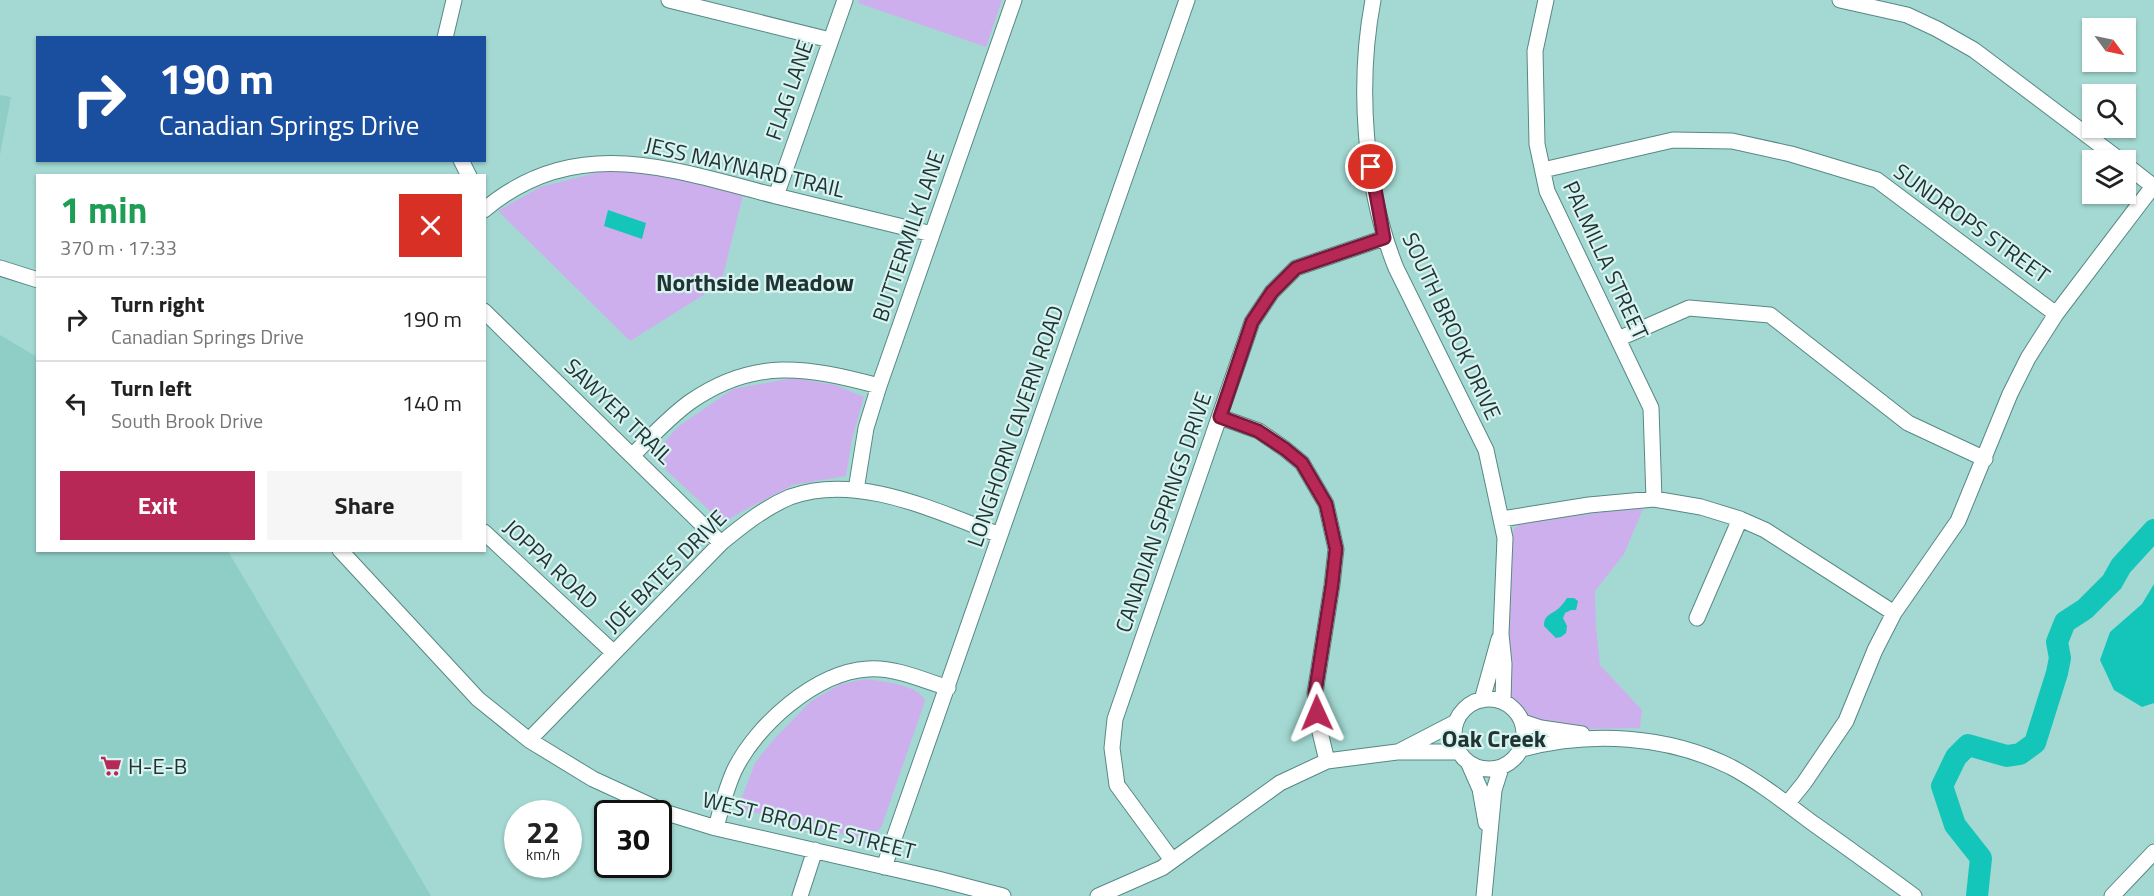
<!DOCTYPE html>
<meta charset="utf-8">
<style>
:root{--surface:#fff;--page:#f6f6f6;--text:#222;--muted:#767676;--line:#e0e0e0;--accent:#b72857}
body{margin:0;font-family:"Titillium Web",sans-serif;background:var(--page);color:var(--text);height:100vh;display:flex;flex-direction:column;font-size:22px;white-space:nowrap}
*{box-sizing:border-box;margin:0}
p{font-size:20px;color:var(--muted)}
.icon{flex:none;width:33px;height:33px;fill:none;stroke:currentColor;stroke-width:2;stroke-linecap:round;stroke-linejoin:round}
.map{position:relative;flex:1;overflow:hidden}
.panel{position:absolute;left:36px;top:174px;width:450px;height:378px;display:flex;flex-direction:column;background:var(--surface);border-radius:0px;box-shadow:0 2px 4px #0004}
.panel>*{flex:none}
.top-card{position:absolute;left:36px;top:36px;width:450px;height:126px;border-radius:0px;box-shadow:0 2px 4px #0004;background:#1a4fa0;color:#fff;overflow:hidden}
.needle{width:39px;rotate:123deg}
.buttons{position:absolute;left:2082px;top:18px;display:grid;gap:12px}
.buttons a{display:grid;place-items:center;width:54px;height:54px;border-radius:0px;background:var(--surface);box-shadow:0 2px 4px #0004;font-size:30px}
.speed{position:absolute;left:504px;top:800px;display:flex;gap:12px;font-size:30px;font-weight:700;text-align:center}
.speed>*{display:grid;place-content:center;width:78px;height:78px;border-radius:50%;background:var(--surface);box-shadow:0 2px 4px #0004;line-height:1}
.speed small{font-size:15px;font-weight:400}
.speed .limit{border:3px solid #111;border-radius:9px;background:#fff;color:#111}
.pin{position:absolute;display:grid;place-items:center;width:51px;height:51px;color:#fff;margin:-26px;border:3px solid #fff;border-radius:50%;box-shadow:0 2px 6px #0007}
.me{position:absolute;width:66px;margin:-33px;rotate:359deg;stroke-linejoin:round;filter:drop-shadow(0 0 4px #0008)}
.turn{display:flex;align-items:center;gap:21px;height:126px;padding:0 24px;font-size:27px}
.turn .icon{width:78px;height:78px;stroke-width:2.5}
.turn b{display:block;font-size:42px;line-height:51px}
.round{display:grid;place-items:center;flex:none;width:63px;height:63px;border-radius:0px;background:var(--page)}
.headline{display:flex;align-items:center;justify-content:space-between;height:102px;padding:0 24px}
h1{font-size:36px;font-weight:700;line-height:45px;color:#1e9e55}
.action{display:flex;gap:12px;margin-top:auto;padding:12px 24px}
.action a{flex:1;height:69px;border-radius:0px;background:var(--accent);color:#fff;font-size:24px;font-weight:700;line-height:69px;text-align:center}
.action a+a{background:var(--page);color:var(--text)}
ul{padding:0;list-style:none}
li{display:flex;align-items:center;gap:18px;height:84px;padding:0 24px;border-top:2px solid var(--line)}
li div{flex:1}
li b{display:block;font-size:22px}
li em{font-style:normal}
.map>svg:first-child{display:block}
</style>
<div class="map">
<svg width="2154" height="896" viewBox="0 0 2154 896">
<rect width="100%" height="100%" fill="#a3d9d2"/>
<path fill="#8fcec7" d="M0 95 11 97 0 155Z
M0 335 37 357 38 550 228 551 431 896H0Z"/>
<path fill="#ceafee" d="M859 0H1002L986 47 858 3Z
M604 171 656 174 743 195 721 284 630 341 498 211 540 187Z
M793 378 836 385 864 397 852 439 846 476 793 485 743 511 723 523 651 456 679 426 733 389Z
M1643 509 1624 554 1595 591 1596 627 1600 665 1642 710 1640 728 1582 729 1528 718 1513 701 1507 688 1513 531 1519 524 1530 522 1619 510Z
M865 679C881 681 920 685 925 701L881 828 865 840 748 811 739 805 755 763 773 740 811 701 841 684Z"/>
<path fill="#14c5b9" d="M608 210 646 223 642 239 604 226Z
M2154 584V703L2142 707 2114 690 2100 660 2110 632 2142 604Z
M1567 598H1574L1578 601 1576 610H1571L1565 613 1563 618 1567 626 1566 633 1561 637 1556 638 1544 626C1544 613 1553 615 1560 607 1563 604 1565 601 1567 598Z"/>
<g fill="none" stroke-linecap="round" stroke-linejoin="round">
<path stroke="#14c5b9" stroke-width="22" d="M1977 896 1981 858 1955 825 1942 786 1956 757 1968 745 2007 756 2020 754 2035 743 2057 673 2060 658 2057 642 2065 622 2085 609 2112 582 2121 566 2154 530"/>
<defs>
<path id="minor" d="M669 0 830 40
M1373 0C1357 84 1364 188 1396 268L1486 450 1505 538 1501 634 1504 664 1503 701
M1546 0 1535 51 1537 144 1547 191 1651 408 1654 499
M1840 0 1907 15 1937 29 1974 50 2120 160
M445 38 454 0
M461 160 469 176
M2126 165 2153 186
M1543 170 1673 140 1732 141 1791 154 1877 180 2056 314
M776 196 845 0
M484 210C576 132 674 170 776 196 828 209 880 221 932 234
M0 268 38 280
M484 311 721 543
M1618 339 1689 308 1770 315 1908 423 1985 459
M1220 417 1259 431 1285 449 1302 463 1326 504 1336 549 1332 585 1315 693 1320 732 1327 761
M632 456C650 438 669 417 690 402 755 357 807 367 879 386
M856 490 866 428 879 386 1014 0
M1502 519 1589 505 1654 499 1701 507 1740 519 1765 530 1894 613
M484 532 614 653
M340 550 478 699 529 740 593 779 667 813 716 828 938 879 1003 896
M1697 618 1740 519
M1454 734a35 35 0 1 1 70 0a35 35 0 1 1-70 0Z
M1482 700 1499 639
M1523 722 1541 728 1582 734
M529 740 721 543C743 525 764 508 790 497 858 472 937 512 1000 535
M1522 749C1591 731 1667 735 1731 767 1761 783 1787 804 1814 824 1848 848 1881 872 1914 896
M1400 751 1456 722
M1469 764 1480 789 1486 823
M1787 804 1804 783 1846 721 1875 650 1894 613 1958 521 2010 394 2028 358 2056 314 2154 185
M716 828C721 808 726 789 734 771 756 725 816 672 868 669 895 667 923 680 948 688
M1172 860 1117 785 1112 748 1115 719 1252 322 1272 292 1296 268 1384 238
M884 867 1187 0
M800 896 815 850
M1098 896 1162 868 1280 783 1327 761 1397 752H1458
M1484 896 1494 790 1501 768
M2112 896 2154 852"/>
</defs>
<use href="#minor" stroke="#568983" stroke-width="17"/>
<use href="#minor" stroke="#fff" stroke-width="15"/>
</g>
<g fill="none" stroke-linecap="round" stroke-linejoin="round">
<defs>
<path id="route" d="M1317 713 1315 693 1332 585 1336 549 1326 504 1302 463 1285 449 1258 431 1220 417 1252 322 1272 292 1296 268 1384 238 1371 167"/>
</defs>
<use href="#route" stroke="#771a39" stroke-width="15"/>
<use href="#route" stroke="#b72857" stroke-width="10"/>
</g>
<defs>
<symbol id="supermarket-bare" viewBox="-9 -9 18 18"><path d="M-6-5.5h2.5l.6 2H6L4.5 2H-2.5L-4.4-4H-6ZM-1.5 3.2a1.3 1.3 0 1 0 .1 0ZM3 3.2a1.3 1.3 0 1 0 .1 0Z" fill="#b72857" stroke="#d9f3f0" stroke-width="2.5" paint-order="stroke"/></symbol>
</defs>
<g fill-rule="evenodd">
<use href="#supermarket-bare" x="96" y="751" width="30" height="30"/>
</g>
<g text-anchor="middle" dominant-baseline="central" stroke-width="4.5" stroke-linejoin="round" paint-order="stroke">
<g font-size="22" fill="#203533" stroke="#d9f3f0">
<text transform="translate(789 90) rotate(-71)">FLAG LANE</text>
<text transform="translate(745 167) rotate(13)">JESS MAYNARD TRAIL</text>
<text transform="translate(1972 223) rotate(36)">SUNDROPS STREET</text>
<text transform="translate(908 236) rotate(-71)">BUTTERMILK LANE</text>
<text transform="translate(1606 260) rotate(65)">PALMILLA STREET</text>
<text transform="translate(1452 326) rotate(65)">SOUTH BROOK DRIVE</text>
<text transform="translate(619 411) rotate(44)">SAWYER TRAIL</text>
<text transform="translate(1015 426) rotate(-71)">LONGHORN CAVERN ROAD</text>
<text transform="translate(1163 512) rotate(-71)">CANADIAN SPRINGS DRIVE</text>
<text transform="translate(551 564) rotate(43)">JOPPA ROAD</text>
<text transform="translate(665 571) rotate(-45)">JOE BATES DRIVE</text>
<text transform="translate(809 825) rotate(14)">WEST BROADE STREET</text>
</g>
<g font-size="22" fill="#203533" stroke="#d9f3f0" text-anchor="start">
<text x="128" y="766">H-E-B</text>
</g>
<g font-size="24" font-weight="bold" fill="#203533" stroke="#d9f3f0">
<text x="755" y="282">Northside Meadow</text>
<text x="1494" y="738">Oak Creek</text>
</g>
</g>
</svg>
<div class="buttons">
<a><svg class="needle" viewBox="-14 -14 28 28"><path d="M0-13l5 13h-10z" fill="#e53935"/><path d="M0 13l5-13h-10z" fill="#767676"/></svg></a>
<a><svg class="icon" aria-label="search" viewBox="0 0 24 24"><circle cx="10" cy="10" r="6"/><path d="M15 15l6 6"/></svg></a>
<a><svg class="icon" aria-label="layers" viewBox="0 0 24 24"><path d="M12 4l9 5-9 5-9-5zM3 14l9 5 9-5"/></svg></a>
</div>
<div class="speed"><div>22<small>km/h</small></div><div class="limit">30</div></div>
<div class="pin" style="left:1371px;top:167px;background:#d93025"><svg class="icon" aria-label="arrive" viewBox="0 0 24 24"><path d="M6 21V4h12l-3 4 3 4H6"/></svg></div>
<svg class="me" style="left:1317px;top:713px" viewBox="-20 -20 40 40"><path d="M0-17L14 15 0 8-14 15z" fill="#b72857" stroke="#fff" stroke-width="4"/></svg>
<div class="top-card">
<div class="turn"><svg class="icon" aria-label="right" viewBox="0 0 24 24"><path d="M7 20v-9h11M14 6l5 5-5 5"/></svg><div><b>190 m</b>Canadian Springs Drive</div></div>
</div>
<section class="panel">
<div class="headline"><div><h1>1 min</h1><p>370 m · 17:33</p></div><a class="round" style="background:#d93025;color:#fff"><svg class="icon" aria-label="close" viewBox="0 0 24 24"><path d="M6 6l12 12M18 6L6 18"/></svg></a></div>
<ul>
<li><svg class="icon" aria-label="right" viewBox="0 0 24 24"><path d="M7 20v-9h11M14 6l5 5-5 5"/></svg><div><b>Turn right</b><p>Canadian Springs Drive</p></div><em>190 m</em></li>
<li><svg class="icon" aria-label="left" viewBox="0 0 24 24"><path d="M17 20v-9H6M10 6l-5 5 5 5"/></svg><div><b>Turn left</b><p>South Brook Drive</p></div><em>140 m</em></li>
</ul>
<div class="action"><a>Exit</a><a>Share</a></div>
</section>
</div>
